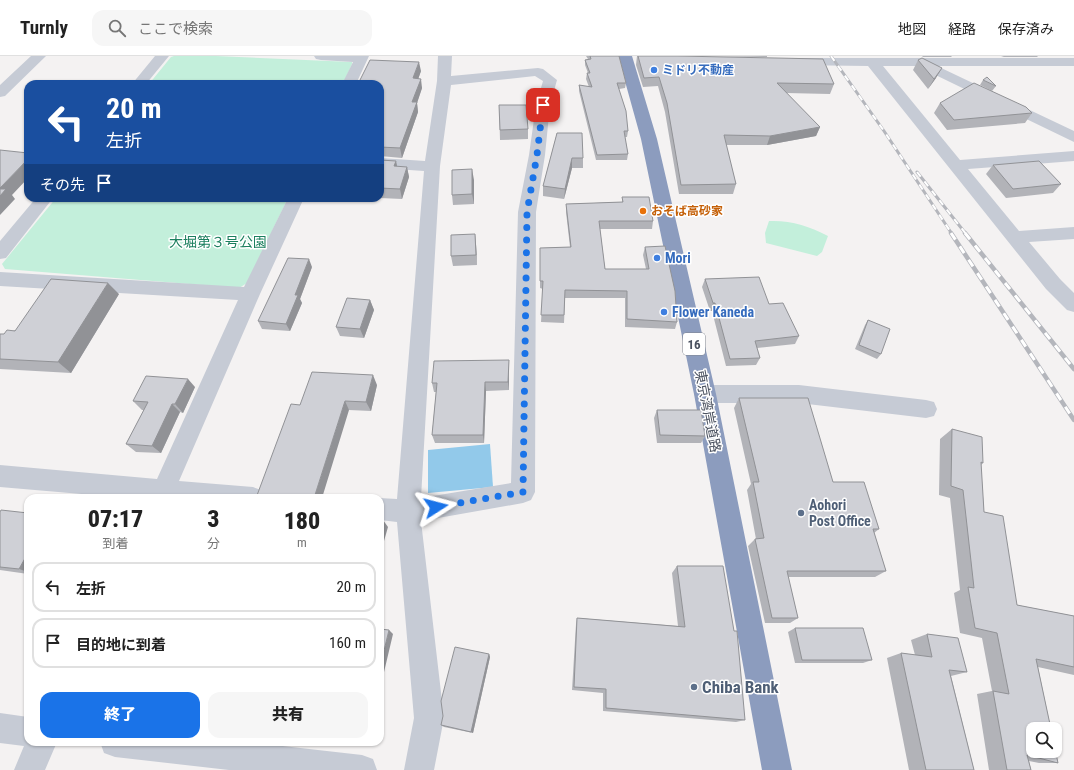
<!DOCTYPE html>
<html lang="ja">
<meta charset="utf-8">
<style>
:root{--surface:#fff;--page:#f6f6f6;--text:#222;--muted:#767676;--line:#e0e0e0;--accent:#1a73e8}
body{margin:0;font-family:"Roboto Condensed","Noto Sans JP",sans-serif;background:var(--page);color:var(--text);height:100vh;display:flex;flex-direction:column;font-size:15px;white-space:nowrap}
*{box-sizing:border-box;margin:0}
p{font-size:13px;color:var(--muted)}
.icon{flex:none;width:22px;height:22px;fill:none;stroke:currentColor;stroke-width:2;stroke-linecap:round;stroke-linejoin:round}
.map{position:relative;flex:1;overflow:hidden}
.side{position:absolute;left:24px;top:438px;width:360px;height:252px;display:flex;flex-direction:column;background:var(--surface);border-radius:12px;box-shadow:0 1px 3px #0004}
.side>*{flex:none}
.top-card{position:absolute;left:24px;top:24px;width:360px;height:122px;border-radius:12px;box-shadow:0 1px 3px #0004;background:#1a4fa0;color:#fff;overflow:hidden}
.controls{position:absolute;left:1026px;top:666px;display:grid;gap:8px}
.controls a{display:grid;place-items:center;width:36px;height:36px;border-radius:8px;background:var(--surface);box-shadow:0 1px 3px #0004;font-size:20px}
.pin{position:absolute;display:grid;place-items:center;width:34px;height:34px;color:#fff;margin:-17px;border-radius:8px;box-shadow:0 2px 6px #0006}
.me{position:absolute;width:44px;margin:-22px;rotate:81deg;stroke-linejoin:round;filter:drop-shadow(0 0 3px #0008)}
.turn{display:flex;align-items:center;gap:14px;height:84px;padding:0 16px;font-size:18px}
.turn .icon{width:52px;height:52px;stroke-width:2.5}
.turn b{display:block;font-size:28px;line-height:34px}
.then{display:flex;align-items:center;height:38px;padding:0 16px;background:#0003;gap:8px;font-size:15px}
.eta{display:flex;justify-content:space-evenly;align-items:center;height:68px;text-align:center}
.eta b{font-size:24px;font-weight:800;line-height:28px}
.primary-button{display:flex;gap:8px;margin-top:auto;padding:8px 16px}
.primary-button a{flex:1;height:46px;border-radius:12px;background:var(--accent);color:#fff;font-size:16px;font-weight:800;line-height:46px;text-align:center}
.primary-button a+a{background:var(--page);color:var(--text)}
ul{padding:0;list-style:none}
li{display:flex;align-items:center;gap:12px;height:50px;margin:0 8px 6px;padding:0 8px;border:2px solid var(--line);border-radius:12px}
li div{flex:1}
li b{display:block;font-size:15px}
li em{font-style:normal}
header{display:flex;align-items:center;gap:24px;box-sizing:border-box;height:56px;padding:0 20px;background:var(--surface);border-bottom:1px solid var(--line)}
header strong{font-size:19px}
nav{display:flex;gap:22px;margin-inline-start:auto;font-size:14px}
.search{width:280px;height:36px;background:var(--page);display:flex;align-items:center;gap:10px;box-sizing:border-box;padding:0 14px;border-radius:12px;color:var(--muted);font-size:15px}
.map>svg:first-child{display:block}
</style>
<header>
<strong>Turnly</strong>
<div class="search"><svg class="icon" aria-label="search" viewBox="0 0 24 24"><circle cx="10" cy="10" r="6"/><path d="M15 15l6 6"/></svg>ここで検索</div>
<nav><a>地図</a><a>経路</a><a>保存済み</a></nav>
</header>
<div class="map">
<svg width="1074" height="714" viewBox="0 0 1074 714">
<rect width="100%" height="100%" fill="#f4f2f2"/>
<path fill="#c3efdb" d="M174 0H216L352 6V8L343 28H149L171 1Z
M56 142H288L247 227 239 232 5 213 2 208Z
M769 165C790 164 809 170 828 180L822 196 817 200 766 187 765 177Z"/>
<path fill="#92c9ea" d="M490 388 493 431 428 437V394Z"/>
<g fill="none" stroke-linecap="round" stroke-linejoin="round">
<path fill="#c6cbd5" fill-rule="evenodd" d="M31 0H46L5 40 0 41V29Z
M155 0H169L146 28H132Z
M314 0H369L356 28H342L353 6 321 4 316 3Z
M438 0H452L451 20 538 12 543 13 557 24 550 49 545 99 536 156 535 436 531 444 523 447 421 465 444 662 434 714H404L414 662 397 466 380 464 379 442 397 443 424 115 380 112V102L425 105 437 25ZM535 20 543 25 536 49 529 99 518 156 511 427 421 442 440 110 451 29Z
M795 2H1074V10H937L1074 75V86L917 10H883L960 104 1074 95V105L968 113 1019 175 1074 171V183L1029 186 1060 223 1074 237V256L1067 254 1046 233 868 10 790 9 788 6 790 3Z
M36 142H53L6 202 0 203V185Z
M288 142H304L260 238 179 425 253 431 261 434 265 442H128L0 431V409L157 423 238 244 0 230V216L244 231Z
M705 329H799L926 344 934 346 937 353 934 360 926 362 799 347H705L697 344 694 338 697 332Z
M0 657 28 661V686H57L45 714H14L24 690 0 687Z
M100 686H248L362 699 373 703 377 714H229L115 701 104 697Z"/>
<path fill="#8c9cbe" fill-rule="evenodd" d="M618 0H632L657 83 716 338 792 714H762L694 338 641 83Z"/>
<defs>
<path id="rail-far1" d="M831 0 884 75 952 178
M917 116 966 178"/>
<path id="rail" d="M951 177 1074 364
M965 177 1074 313"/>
</defs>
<use href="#rail-far1" stroke="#b4b6bc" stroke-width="3"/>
<use href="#rail" stroke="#b4b6bc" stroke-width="4.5"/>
<use href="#rail-far1" stroke="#fff" stroke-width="2" stroke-dasharray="6" stroke-linecap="butt"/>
<use href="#rail" stroke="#fff" stroke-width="3" stroke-dasharray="8" stroke-linecap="butt"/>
</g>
<path fill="#b2b3b8" d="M586 0H619L626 27 625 32 619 33 628 75 627 81H625L628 98 627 104H596L579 35V29L589 31 586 23 587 17H588L585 9V4L588 3Z
M637 0H678L834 28 830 38 786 37 820 71 816 80 767 89H726L736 128 733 138H679L665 56 658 30 643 31 636 9Z
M712 0H767V1Z
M923 0H952L951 1H922Z
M1001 0H1038L1037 1H1004Z
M918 4 936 22 928 33 913 14Z
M421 15 418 23 422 32 417 47 418 56 402 102 380 100V28Z
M983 24 996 30 992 35 980 29Z
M940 47 1032 57 1025 67 947 74 934 57Z
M499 49 528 73V83L500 84Z
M557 77 583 102V112H572L564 143 543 140V130Z
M380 104 396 105 397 111H407L409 121 402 143 380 142Z
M993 109 1061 128 1053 137 1006 142 986 118Z
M474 124V148L453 149 452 139Z
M622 141 653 165 652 173H600L605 213H646L643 199 645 191 677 266 675 273 625 271V242H565L564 267 541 266 543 233 540 232V192L570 191 566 156V148L622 146Z
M333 142H345V143Z
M475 178 476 188 477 209 453 210 451 200Z
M312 211 300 243 302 247 290 275 262 273 258 265Z
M705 223 769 248 799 280 795 288 757 292 760 302 756 309 726 310 712 255H710L702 231Z
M119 238 71 317 0 313V278H4Z
M370 244 374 254 364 282 340 280 336 271Z
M868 264 881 298 877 303 855 293 865 269Z
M509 304V334L486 335 484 387H435L432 379 436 336H434L432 327Z
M377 329 371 355 349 354 300 349Z
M195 331 183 357 180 356 161 397 136 396 126 388 144 354H142L133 345Z
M739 342 833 426 879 473 874 477 886 515 875 521H788L798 562 790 567H765L748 490 755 483H756L747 434 751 428 734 352Z
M657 354 705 380 701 387H657L654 362Z
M952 373 983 407 981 409 984 456 1017 549 1074 560V619L1038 611 1058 707H1039L1029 705 1031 714H989L977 638 992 635 982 582 960 577 954 537 960 534 950 442 939 439 940 383Z
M0 456 28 457V518L0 514Z
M677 510 745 664 736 666 603 655V637L572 634 576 568 577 562 678 570 672 517Z
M795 572 872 604 863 607H795L788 576Z
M927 578 967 616 951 620 974 714H909L887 602 901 597 915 599 911 584Z
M489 598 490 601 473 677 444 671 441 669Z"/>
<path fill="#919296" d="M419 6 421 15 415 32 413 22Z
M942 12 936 22 928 33 934 23Z
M421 23 422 32 417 47 418 56 402 102 400 92 412 46Z
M820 71 816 80 767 89 770 80Z
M572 102V112L564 143 565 133Z
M28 103V122L12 139 15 143 0 159V132Z
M396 105 398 115 394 110Z
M407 111 409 121 402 143 400 133Z
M472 113 474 124V148L472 138Z
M475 178 476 188 477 209 476 199Z
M309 203 312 211 300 243 302 247 290 275 286 268 295 239Z
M108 227 119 238 71 317 58 306Z
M370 244 374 254 364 282 360 273Z
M713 247H715L712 255H710Z
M509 304V334L508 326Z
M373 319 377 329 371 355 366 346Z
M188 323 195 331 183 357 175 348Z
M485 326 486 335 484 387 483 379Z
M345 345 349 354 322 442H314Z
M172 348 180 356 161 397 152 390Z
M383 464 388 471 380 499V476Z
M28 497V516L19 513Z
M389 574 393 578 380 633V611Z
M489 598 490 601 473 677 471 676Z"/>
<path fill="#cfd0d6" stroke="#919296" d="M590 0H619L626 27H617L626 55 628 75H624L628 98 597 99 579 29 592 31 587 17H590L585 4 591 3Z
M638 0H678L823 3 834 28 777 27 820 71 770 80 724 79 736 128 681 129 667 47 659 21 644 22Z
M922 2 942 12 934 23 918 4Z
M370 4 419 6 413 22 421 23 412 46H417L400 92 380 91V28H358Z
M987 21 996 30 983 24Z
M974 27 1026 51 1032 57 954 64 940 47Z
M499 49H526L528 73 500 74Z
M557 77H582L583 102H572L565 133 543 130Z
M0 94 28 97V103L0 132Z
M380 104 396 105 394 110 407 111 400 133 380 132Z
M1039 105 1061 128 1013 133 993 109Z
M472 113V138L452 139V114Z
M0 133H6L0 140Z
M622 141H649L653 165H599L605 213H649L645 191 665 190 675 235 677 266 627 263V235L565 234 564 259H541L543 225H540V192L571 191 566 148 623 146Z
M475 178 476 199 451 200V179Z
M288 202 309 203 295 239H298L286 268 258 265Z
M759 221 769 248 783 247 799 280 755 285 760 302 730 303 715 247H713L705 223Z
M51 223 108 227 58 306 0 303V278H4L7 274 15 275Z
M347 242 370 244 360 273 336 271Z
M868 264 890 273 881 298 859 289Z
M509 304 508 326H485L483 379H432L437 327H432L434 305Z
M312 316 373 319 366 346 345 345 314 442H256L291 348 300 349Z
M146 320 188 323 175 348H172L152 390 126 388 148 346 133 345Z
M739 342H808L833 426H864L879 473H873L886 515H787L798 562H772L755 483 764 482 753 426H759Z
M657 354H701L705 380 660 379Z
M952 373 982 381 983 407 981 406 984 456 1003 460 1017 549 1074 560V611L1036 603 1051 673H1033V695H1055V693L1058 707 1027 699 1031 714H1007L993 635 1009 638 997 577 975 572 968 531 974 532 963 434 951 430Z
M85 439 118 441V442H83Z
M1 454 28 457V497L19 513 0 511V456Z
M380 464H383L380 476Z
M677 510H723L734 575H737L745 664 606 652V633L574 631 577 562 685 571Z
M795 572H863L872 604H802Z
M380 573 389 574 380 611Z
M927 578 958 582 967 616 949 614 974 714H926L901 597 932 601Z
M455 591 489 598 471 676 441 669 443 660 441 645Z"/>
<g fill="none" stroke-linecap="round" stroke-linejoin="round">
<path stroke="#1a73e8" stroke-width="7" stroke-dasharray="0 12.6" d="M436 451 523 436 527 156 537 99 543 49"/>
</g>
<g fill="#3f7fe0" stroke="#fff" stroke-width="1.5">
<circle cx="654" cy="14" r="4"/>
<circle cx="657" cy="202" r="4"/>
<circle cx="664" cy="256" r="4"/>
</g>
<circle fill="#e8710a" stroke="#fff" stroke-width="1.5" cx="643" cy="155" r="4"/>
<g fill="#5c6f8a" stroke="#fff" stroke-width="1.5">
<circle cx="801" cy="457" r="4"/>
<circle cx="694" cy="631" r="4"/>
</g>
<g text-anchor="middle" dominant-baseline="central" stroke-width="3" stroke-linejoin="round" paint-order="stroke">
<g font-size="12" font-weight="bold" fill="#366cbe" stroke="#fff" text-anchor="start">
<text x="662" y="14">ミドリ不動産</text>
</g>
<g font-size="12" font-weight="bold" fill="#c56008" stroke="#fff" text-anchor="start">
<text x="651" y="155">おそば高砂家</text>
</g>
<rect fill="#fff" stroke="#80858f" stroke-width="1" x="683" y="277" width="22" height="22" rx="3"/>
<g font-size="13" font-weight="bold" fill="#4a515f">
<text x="694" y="288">16</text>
</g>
<g font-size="14" fill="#1b7f5e" stroke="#fff">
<text x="218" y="186">大堀第３号公園</text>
</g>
<g font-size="14" font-weight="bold" fill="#366cbe" stroke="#fff" text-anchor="start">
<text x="665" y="202">Mori</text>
<text x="672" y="256">Flower Kaneda</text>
</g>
<g font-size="14" fill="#4a515f" stroke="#fff">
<text transform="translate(708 355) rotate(79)">東京湾岸道路</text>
</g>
<g font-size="14" font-weight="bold" fill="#4e5e75" stroke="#fff" text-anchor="start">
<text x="809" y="449">Aohori<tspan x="809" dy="16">Post Office</tspan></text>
</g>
<g font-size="17" font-weight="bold" fill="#4e5e75" stroke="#fff" text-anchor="start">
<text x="702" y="631">Chiba Bank</text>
</g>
</g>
</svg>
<div class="controls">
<a><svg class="icon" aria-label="search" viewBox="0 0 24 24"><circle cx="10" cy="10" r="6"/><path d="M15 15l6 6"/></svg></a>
</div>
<div class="pin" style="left:543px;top:49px;background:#d93025"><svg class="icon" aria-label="arrive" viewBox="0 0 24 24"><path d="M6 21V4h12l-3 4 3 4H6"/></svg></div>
<svg class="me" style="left:436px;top:451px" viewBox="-20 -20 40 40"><path d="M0-17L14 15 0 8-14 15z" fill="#1a73e8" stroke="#fff" stroke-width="4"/></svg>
<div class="top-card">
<div class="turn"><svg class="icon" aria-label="left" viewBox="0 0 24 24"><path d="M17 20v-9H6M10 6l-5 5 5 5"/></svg><div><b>20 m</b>左折</div></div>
<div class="then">その先<svg class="icon" aria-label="arrive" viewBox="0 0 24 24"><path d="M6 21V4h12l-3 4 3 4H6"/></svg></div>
</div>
<section class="side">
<div class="eta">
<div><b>07:17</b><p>到着</p></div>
<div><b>3</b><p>分</p></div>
<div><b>180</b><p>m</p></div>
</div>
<ul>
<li><svg class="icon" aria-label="left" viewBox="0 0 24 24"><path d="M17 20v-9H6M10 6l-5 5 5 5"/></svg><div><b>左折</b></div><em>20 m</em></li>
<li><svg class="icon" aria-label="arrive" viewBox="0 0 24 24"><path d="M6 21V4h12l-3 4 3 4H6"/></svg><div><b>目的地に到着</b></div><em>160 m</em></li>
</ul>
<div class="primary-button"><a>終了</a><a>共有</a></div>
</section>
</div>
